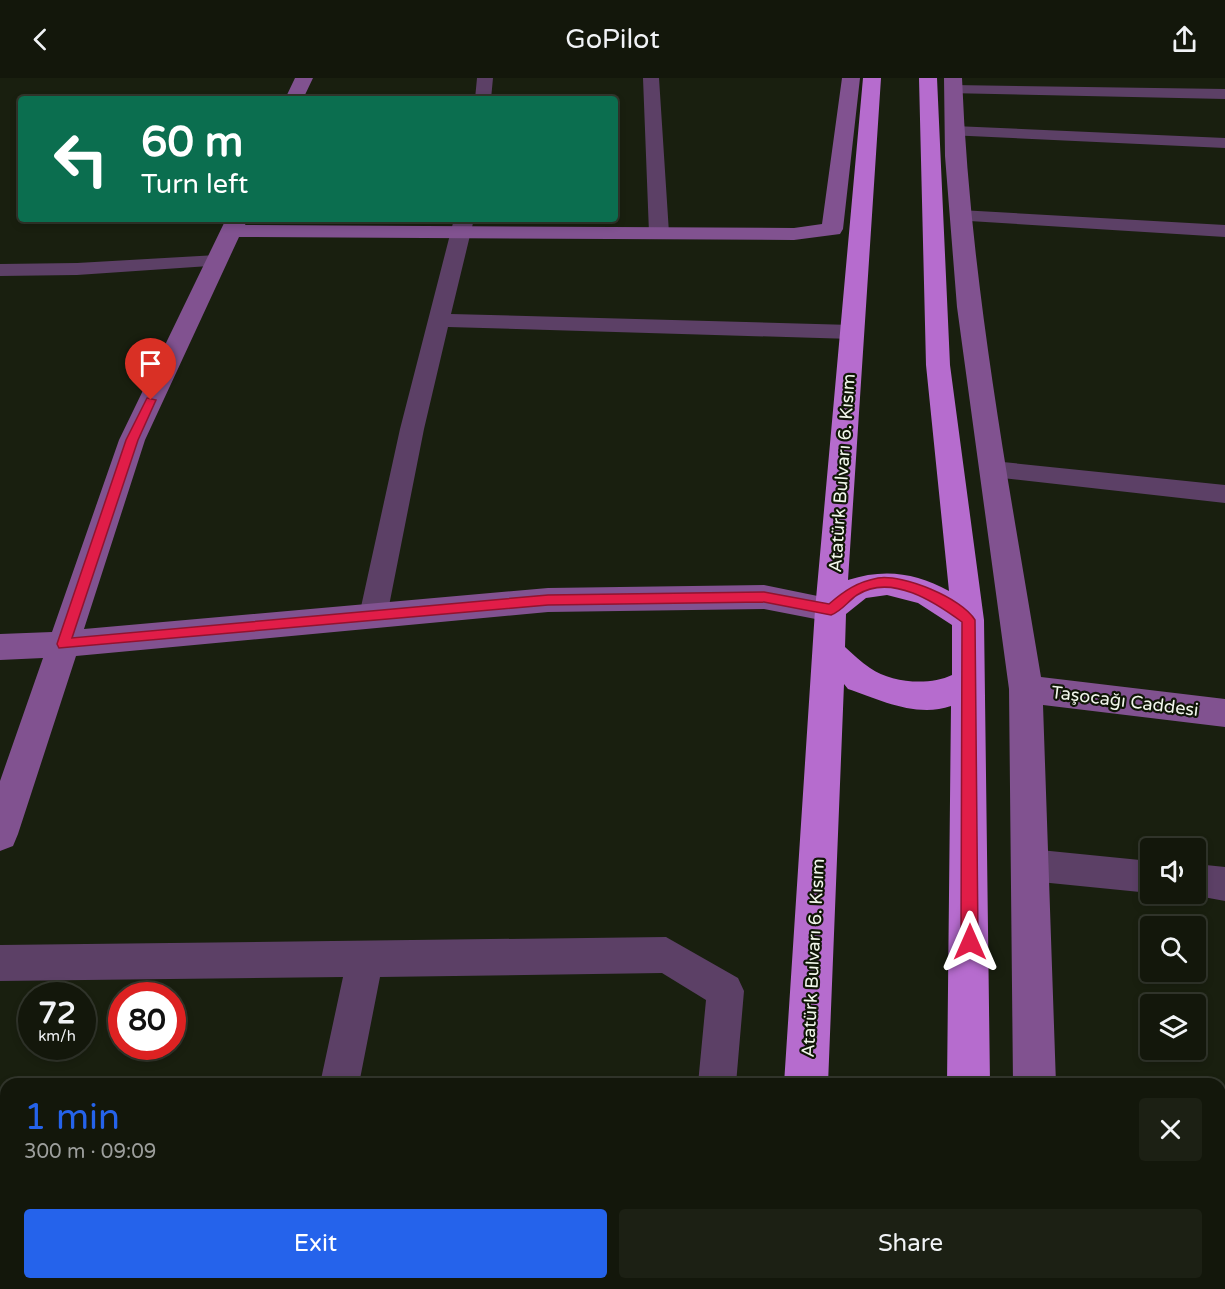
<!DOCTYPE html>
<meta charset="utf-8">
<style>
:root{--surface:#13170b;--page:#1c2014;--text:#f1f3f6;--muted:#9d9f9d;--line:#32362c;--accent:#2563eb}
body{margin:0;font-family:"Varela Round",sans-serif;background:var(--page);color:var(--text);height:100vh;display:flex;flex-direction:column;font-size:22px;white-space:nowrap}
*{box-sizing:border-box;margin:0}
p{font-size:20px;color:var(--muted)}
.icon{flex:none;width:33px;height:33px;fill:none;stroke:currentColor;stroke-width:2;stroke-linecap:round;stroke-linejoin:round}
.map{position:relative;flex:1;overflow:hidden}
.drawer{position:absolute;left:0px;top:1000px;width:1226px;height:212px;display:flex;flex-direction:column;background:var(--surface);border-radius:18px 18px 0 0;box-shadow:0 3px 9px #0003,0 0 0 2px var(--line)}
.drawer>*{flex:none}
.top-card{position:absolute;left:18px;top:18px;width:600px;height:126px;border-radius:6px;box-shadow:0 3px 9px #0003,0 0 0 2px var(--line);background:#0b6e4f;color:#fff;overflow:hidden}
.tools{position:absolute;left:1140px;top:760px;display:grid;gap:12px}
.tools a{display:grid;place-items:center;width:66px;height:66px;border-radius:6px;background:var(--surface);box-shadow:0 3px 9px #0003,0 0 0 2px var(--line);font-size:30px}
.speed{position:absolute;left:18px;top:904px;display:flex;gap:12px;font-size:30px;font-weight:700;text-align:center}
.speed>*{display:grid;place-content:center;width:78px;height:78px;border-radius:50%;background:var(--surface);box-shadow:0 3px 9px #0003,0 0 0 2px var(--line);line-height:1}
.speed small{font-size:15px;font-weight:400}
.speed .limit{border:9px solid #d22;background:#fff;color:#111}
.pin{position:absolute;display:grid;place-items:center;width:51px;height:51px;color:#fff;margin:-62px -26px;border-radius:50% 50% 50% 0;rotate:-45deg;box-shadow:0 0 6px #0007}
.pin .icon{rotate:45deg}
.me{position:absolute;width:66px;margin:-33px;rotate:0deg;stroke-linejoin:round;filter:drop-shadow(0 0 4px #0008)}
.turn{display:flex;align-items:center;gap:21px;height:126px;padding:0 24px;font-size:27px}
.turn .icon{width:78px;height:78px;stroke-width:2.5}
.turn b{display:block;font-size:42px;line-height:51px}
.round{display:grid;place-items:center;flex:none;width:63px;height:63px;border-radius:6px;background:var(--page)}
.summary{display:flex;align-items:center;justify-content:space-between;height:102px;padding:0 24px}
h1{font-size:36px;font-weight:600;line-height:45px;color:var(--accent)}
.primary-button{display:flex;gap:12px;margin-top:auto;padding:12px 24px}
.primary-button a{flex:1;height:69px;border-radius:6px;background:var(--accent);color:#fff;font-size:24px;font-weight:600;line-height:69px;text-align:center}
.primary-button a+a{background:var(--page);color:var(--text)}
header{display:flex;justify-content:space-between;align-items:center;height:78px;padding:0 24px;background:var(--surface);font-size:27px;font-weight:600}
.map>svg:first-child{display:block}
</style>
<header><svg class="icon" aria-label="back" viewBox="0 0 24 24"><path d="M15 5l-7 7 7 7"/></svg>GoPilot<svg class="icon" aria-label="share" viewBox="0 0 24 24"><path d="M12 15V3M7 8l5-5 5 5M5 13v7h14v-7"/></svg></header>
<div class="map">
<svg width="1225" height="1211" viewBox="0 0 1225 1211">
<rect width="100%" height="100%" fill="#191f0f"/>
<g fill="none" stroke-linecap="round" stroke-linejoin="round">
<path fill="#5c4066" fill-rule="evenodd" d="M477 0H493L491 21H475Z
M643 0H659L669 155 659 161 649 155Z
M953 7 1225 11V21L947 15 945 12 947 9Z
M954 48 1225 60V70L948 57 945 53Z
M960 132 1225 147V159L953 142 950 138Z
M454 141H474L451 236 852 247 860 249 863 254 860 259 852 261 448 249 424 351 387 538 383 546 373 549 363 546 359 538 400 351Z
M217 177 224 179 227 183 224 187 77 197 0 198V186L77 185Z
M993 383 1225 407V425L984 398 980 392 984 386Z
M1030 771 1150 783V815L1030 803 1018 798 1013 787 1018 776Z
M1196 786 1225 789V823L1187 816H1196Z
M666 859 738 900 744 913 736 1006H698L706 922 662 895 380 899 359 1006H320L343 899 0 903V867Z
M1220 1059 1225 1060V1102L1220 1100Z
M278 1206H322L321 1211H277Z
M678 1206H722L721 1211H677Z"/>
<path fill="#815290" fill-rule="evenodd" d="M295 0H313L303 21H285Z
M842 0H860L843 151 840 156 794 162 239 159 145 362 84 551 548 510 764 507 842 523 847 532 842 541 831 544 764 531 548 534 76 578 18 756 13 768 0 773V703L43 580 0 582V556L52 554 119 362 226 141H248L245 147 794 150 822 146Z
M944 0H962C970 202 1008 400 1041 599L1225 621V649L1043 627 1056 1006H1013L1009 611 957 229 945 78Z
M1016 1206H1064V1211H1016Z"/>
<path fill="#b66cce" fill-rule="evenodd" d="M863 0H881L848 502C885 490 916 495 949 513L926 287 919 0H937L950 287 984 542 990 1006H947L951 628C917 640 880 622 848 611L844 606 828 1006H784L815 532ZM887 517 918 525 952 547V597C929 608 892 605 870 590 861 584 853 576 845 569L846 536 866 520Z
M771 1206H819V1211H771Z
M945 1206H993V1211H945Z"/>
</g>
<path fill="#e11d48" stroke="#92132f" stroke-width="1.5" d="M147 320 156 322 138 362 72 560 548 517 764 514 829 526C844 513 857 504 878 500 903 496 962 520 975 542L978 864 975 870 970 872 964 870 961 864 962 544C935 524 891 495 857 517 848 523 842 533 831 537L764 524 548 527 59 570 57 566 126 362Z"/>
<g text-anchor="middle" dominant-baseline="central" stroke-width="4.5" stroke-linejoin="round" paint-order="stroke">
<g font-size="18" fill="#f2f7ec" stroke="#101607">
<text transform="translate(842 395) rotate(-86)">Atatürk Bulvarı 6. Kısım</text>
<text transform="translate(1125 623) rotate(7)">Taşocağı Caddesi</text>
<text transform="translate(813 880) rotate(-87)">Atatürk Bulvarı 6. Kısım</text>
</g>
</g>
</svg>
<div class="tools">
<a><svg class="icon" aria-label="sound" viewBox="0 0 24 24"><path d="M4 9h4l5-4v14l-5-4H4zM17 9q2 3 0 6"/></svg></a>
<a><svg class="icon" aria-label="search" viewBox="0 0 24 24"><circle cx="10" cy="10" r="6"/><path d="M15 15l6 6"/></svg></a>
<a><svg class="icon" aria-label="layers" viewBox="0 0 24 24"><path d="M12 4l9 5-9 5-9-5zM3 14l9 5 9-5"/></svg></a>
</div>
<div class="speed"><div>72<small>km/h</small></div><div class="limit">80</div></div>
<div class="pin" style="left:151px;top:322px;background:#d93025"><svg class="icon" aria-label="arrive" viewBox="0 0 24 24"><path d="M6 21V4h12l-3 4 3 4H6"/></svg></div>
<svg class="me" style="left:970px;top:864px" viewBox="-20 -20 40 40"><path d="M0-17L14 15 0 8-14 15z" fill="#e11d48" stroke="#fff" stroke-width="4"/></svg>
<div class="top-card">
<div class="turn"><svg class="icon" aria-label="left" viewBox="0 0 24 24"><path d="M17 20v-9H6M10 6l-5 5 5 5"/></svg><div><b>60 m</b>Turn left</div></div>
</div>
<section class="drawer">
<div class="summary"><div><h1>1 min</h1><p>300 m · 09:09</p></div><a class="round"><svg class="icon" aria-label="close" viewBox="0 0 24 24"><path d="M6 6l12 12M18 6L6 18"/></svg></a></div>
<div class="primary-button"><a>Exit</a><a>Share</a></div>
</section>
</div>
